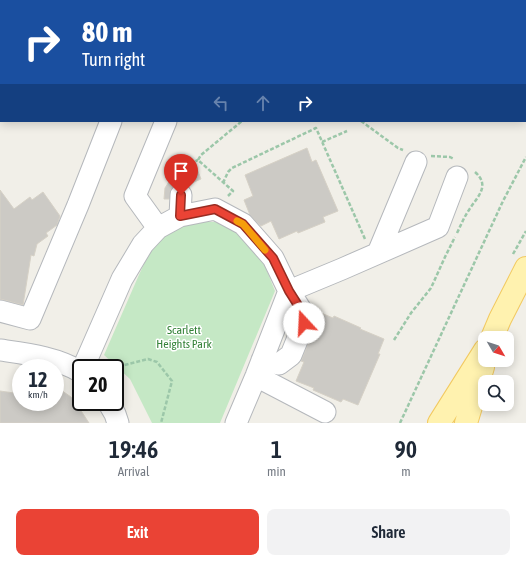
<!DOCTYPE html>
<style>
:root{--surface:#fff;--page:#f2f2f3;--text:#1f2937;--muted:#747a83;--accent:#ea4335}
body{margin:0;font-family:"Asap Condensed",sans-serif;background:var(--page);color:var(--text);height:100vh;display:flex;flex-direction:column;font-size:15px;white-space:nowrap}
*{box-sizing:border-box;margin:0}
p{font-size:13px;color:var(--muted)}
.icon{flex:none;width:22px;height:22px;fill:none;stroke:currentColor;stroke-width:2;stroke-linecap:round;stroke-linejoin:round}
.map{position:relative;height:423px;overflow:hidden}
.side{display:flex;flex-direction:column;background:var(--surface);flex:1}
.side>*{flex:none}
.banner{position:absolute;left:0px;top:0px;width:526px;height:122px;box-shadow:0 2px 10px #0003;background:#1a4fa0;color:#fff;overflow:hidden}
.needle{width:26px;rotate:129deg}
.buttons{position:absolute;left:478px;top:331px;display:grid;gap:8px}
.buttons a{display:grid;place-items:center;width:36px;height:36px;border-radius:8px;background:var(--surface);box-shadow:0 2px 10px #0003;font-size:20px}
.speed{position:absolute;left:12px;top:359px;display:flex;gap:8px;font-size:20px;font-weight:700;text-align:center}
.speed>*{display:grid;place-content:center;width:52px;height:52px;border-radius:50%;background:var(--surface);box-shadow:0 2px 10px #0003;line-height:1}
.speed small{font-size:10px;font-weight:400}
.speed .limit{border:2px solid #111;border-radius:6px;background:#fff;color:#111}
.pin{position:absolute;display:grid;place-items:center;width:34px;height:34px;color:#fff;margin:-41px -17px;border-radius:50% 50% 50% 0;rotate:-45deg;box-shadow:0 0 4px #0007}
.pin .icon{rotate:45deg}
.me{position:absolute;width:44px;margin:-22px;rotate:340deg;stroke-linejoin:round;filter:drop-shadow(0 0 3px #0008)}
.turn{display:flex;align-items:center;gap:14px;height:84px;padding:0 16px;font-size:18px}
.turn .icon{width:52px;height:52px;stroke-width:2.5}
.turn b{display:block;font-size:28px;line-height:34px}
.lanes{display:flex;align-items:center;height:38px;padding:0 16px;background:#0003;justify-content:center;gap:20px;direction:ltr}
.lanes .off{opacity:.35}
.eta{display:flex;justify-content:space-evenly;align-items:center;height:68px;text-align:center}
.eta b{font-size:24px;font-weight:600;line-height:28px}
.button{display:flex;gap:8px;margin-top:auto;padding:8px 16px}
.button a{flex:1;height:46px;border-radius:8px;background:var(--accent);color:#fff;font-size:16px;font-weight:600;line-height:46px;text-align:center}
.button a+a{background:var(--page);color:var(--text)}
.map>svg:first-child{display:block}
</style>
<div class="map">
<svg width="526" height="423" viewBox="0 0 526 423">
<rect width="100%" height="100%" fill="#f1efe8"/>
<path fill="#c5e8c5" d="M187 222H215L245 233 265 266 275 291 220 423H152L130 379 104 355 138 277 150 251 164 236Z"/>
<path fill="#cccac5" stroke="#d6d1c6" d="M307 148 312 162 316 160 338 211 323 217 325 222 298 233 297 231 279 239 271 221 261 226 250 215 244 200 253 196 245 175Z
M195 164 201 179 187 185 181 183 175 185 171 189 169 199H164L165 188 170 180 176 174Z
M0 190 14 209 30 197 32 200 43 192 60 216 57 225 46 233 48 236 37 244 34 256 31 255 23 305 0 299Z
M321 313 333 318 334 316 361 328 360 329 384 339 378 354H380L358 405 343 399 341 402 313 390 314 388 296 381 304 362 301 361Z
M55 386 71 397 76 403 89 423H0V391L21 394V402H55Z"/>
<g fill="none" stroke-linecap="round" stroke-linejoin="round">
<defs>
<path id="minor" d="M37 0 39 1
M180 216 181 195
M158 228 135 196 166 121
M378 253 416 162
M0 311 30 319 78 205 111 121
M0 350C28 354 56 357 81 372
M83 368 122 279 143 244 158 228 180 216 215 209 243 224 273 258 289 291 301 310 304 323 291 355 279 364 262 360
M256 376 325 412
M108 402 115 414 118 423
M236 423 256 376 289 291 342 269 438 227 457 177"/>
<path id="major" d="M492 338 500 319 526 268
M439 423 485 350
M466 423 483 367"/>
</defs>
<use href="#minor" stroke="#b5b8bc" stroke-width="23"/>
<use href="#major" stroke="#f2c960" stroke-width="24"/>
<path stroke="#9cc7a9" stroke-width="2.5" stroke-dasharray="4 2" stroke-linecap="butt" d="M0 73H1
M0 110 1 109
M361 121 398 148 403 150
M322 142 347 131
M431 156 450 157 454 159
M168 163 179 168 198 160
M223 183 228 172 232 168 316 128 365 239
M228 196 233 191 198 160 201 155 242 121
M457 233C461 225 464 217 469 210 477 197 491 186 475 172
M513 254 526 231
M394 340 411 313 431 288 445 257 455 237
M113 368 148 359 157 362 172 381 161 423
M400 423 503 201 526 157"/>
<use href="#minor" stroke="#fff" stroke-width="21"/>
<use href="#major" stroke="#fff2af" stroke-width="22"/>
</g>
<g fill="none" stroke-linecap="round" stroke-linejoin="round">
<defs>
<path id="route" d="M181 195 180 216 215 209 243 224 273 258 289 291 301 310 304 323"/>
</defs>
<use href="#route" stroke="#982c22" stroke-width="10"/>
<use href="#route" stroke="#ea4335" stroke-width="7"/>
<path stroke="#f59e0b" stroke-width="7" d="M237 221 243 224 265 250"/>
</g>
<g text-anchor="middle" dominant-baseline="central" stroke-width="3" stroke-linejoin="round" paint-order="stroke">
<g font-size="12" fill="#348238" stroke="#fff">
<text x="184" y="330">Scarlett<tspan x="184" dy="14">Heights Park</tspan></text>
</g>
</g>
</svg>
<div class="buttons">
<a><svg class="needle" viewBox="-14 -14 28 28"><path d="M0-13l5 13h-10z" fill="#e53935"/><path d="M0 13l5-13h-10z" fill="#747a83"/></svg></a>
<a><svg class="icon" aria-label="search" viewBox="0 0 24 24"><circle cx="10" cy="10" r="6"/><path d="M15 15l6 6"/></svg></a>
</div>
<div class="speed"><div>12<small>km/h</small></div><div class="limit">20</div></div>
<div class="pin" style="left:181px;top:195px;background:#d93025"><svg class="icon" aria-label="arrive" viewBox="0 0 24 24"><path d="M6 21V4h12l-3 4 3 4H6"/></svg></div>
<svg class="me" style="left:304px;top:323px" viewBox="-20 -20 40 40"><circle r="19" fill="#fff"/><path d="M0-13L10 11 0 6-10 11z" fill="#ea4335"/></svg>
<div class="banner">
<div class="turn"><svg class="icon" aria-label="right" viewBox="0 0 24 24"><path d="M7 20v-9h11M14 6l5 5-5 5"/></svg><div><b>80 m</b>Turn right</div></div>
<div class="lanes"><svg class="icon off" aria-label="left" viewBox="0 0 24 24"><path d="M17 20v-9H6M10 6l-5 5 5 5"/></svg><svg class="icon off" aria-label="ahead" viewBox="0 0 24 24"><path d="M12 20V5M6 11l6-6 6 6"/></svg><svg class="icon" aria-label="right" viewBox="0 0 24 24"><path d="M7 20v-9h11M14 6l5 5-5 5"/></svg></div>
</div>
</div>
<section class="side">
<div class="eta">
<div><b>19:46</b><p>Arrival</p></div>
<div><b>1</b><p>min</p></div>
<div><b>90</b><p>m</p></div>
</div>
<div class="button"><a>Exit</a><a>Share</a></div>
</section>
